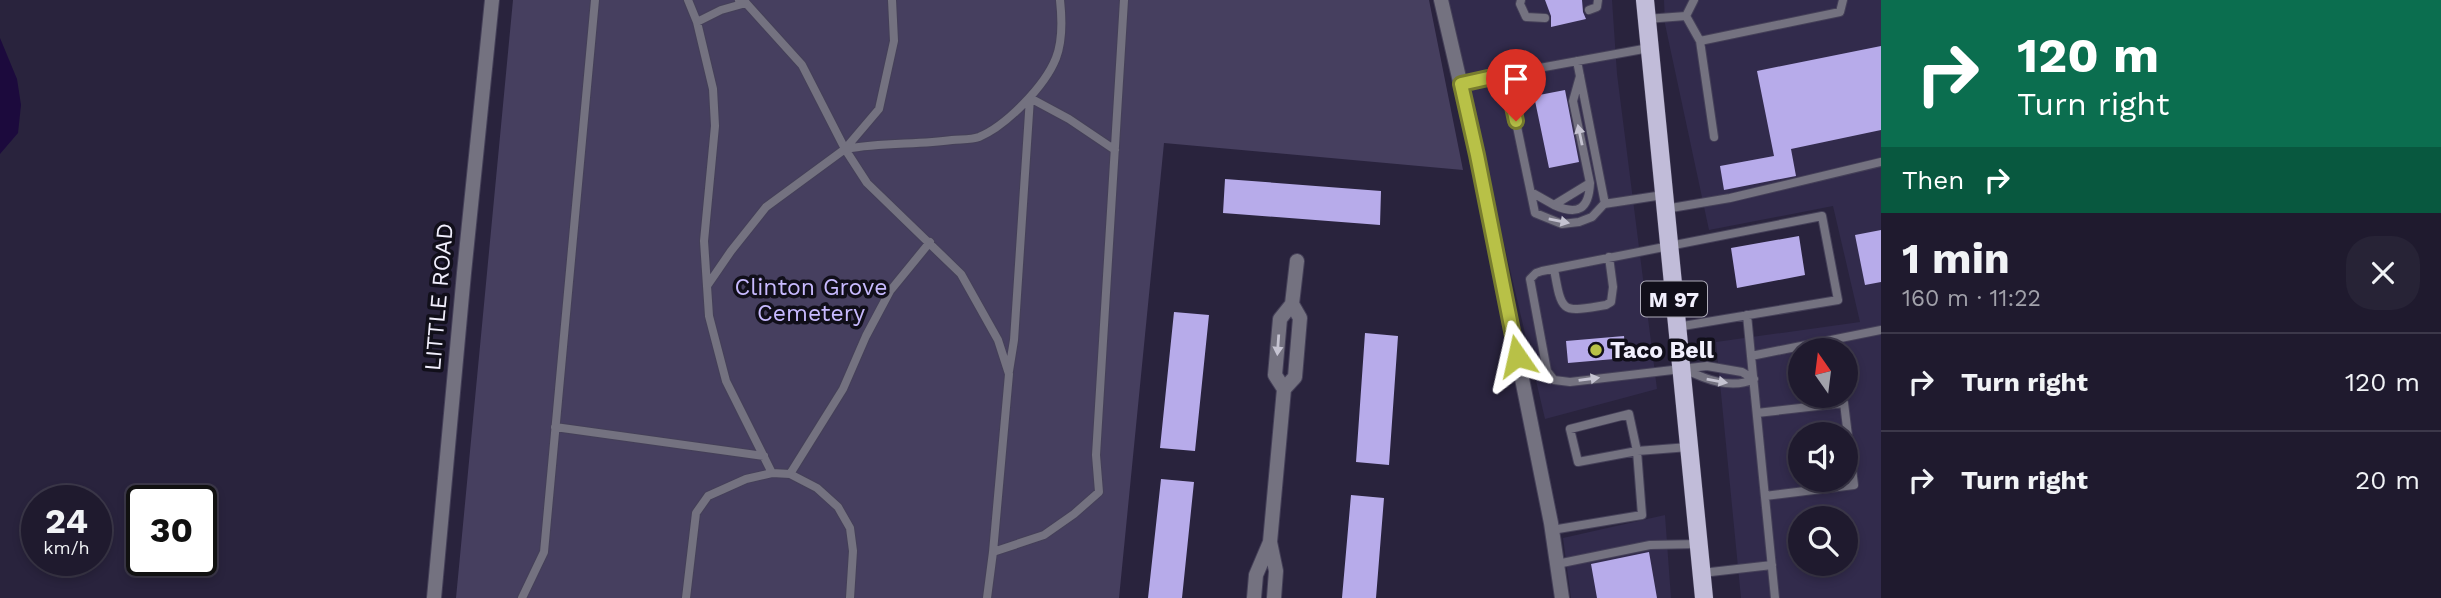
<!DOCTYPE html>
<meta charset="utf-8">
<style>
:root{--surface:#1f1a2e;--page:#272336;--text:#f1f3f6;--muted:#a1a1aa;--line:#3c384a}
body{margin:0;font-family:"Work Sans",sans-serif;background:var(--page);color:var(--text);height:100vh;display:flex;flex-direction:column;font-size:26px;white-space:nowrap}
*{box-sizing:border-box;margin:0}
p{font-size:23px;color:var(--muted)}
.icon{flex:none;width:38px;height:38px;fill:none;stroke:currentColor;stroke-width:2;stroke-linecap:round;stroke-linejoin:round}
.map{position:relative;flex:1;overflow:hidden}
.drawer{display:flex;flex-direction:column;background:var(--surface);width:560px}
.drawer>*{flex:none}
.top-card{background:#0b6e4f;color:#fff;overflow:hidden}
.needle{width:46px;rotate:346deg}
.buttons{position:absolute;left:1788px;top:338px;display:grid;gap:14px}
.buttons a{display:grid;place-items:center;width:70px;height:70px;border-radius:50%;background:var(--surface);box-shadow:0 4px 10px #0003,0 0 0 2px var(--line);font-size:35px}
.speed{position:absolute;left:21px;top:485px;display:flex;gap:14px;font-size:35px;font-weight:700;text-align:center}
.speed>*{display:grid;place-content:center;width:91px;height:91px;border-radius:50%;background:var(--surface);box-shadow:0 4px 10px #0003,0 0 0 2px var(--line);line-height:1}
.speed small{font-size:18px;font-weight:400}
.speed .limit{border:4px solid #111;border-radius:10px;background:#fff;color:#111}
.pin{position:absolute;display:grid;place-items:center;width:60px;height:60px;color:#fff;margin:-72px -30px;border-radius:50% 50% 50% 0;rotate:-45deg;box-shadow:0 0 7px #0007}
.pin .icon{rotate:45deg}
.me{position:absolute;width:77px;margin:-38px;rotate:349deg;stroke-linejoin:round;filter:drop-shadow(0 0 5px #0008)}
.turn{display:flex;align-items:center;gap:24px;height:147px;padding:0 21px;font-size:32px}
.turn .icon{width:91px;height:91px;stroke-width:2.5}
.turn b{display:block;font-size:49px;line-height:60px}
.then{display:flex;align-items:center;height:66px;padding:0 21px;background:#0003;gap:14px;font-size:26px}
.round{display:grid;place-items:center;flex:none;width:74px;height:74px;border-radius:28px;background:var(--page)}
.head{display:flex;align-items:center;justify-content:space-between;height:119px;padding:0 21px}
h1{font-size:42px;font-weight:700;line-height:52px}
ul{padding:0;list-style:none}
li{display:flex;align-items:center;gap:21px;height:98px;padding:0 21px;border-top:2px solid var(--line)}
li div{flex:1}
li b{display:block;font-size:26px}
li em{font-style:normal}
main{display:flex;flex:1;min-height:0}
.map>svg:first-child{display:block}
</style>
<main>
<div class="map">
<svg width="1881" height="598" viewBox="0 0 1881 598">
<rect width="100%" height="100%" fill="#29233d"/>
<path fill="#322b4c" fill-rule="evenodd" d="M1447 0H1612L1617 74 1657 389 1545 419Z
M1664 0H1881V598H1741L1716 342 1860 322 1833 206 1709 230 1665 24ZM1801 350H1846V396H1801ZM1801 434H1846V480H1801ZM1801 518H1846V564H1801Z
M1665 515 1671 598H1571L1563 538Z"/>
<path fill="#463f5f" d="M513 0H1429L1463 170 1164 143 1119 598H456Z"/>
<path fill="#1c0a3d" d="M0 38 17 79 21 105 18 133 0 154Z"/>
<path fill="#b7abea" d="M1545 0H1582L1583 12 1586 19 1551 27V16Z
M1881 46V130L1791 149 1796 176 1724 190 1720 166 1774 156 1757 71Z
M1565 90 1579 162 1549 168 1534 96Z
M1225 179 1381 191 1380 225 1223 213Z
M1881 230V282L1865 285 1855 235Z
M1799 236 1805 275 1737 288 1731 248Z
M1174 312 1209 315 1195 451 1160 448Z
M1365 333 1398 336 1389 465 1356 462Z
M1624 336 1626 358 1568 363 1566 341Z
M1161 479 1194 482 1182 598H1148Z
M1351 495 1384 498 1376 598H1342Z
M1649 552 1657 598H1597L1591 564Z"/>
<g fill="none" stroke-linecap="round" stroke-linejoin="round">
<defs>
<path id="lane" d="M688 0 697 22 713 89 715 126 704 241 707 286
M739 0 746 3 802 65 845 149 867 183 961 274 998 340 1009 374 993 552
M1521 0 1520 4 1526 17 1545 18
M1589 10 1597 7 1598 0
M1686 16 1700 41 1840 12 1843 0
M1646 19 1686 16 1694 0
M697 22 721 10 746 3
M1700 41 1714 137
M1649 48 1506 74 1535 213 1562 224 1579 222 1592 217 1604 204 1663 195
M1577 61 1605 204
M1461 84 1506 74
M846 149C881 142 917 145 952 140 960 139 971 140 979 137 1006 126 1045 86 1056 58 1063 40 1062 18 1060 0
M1531 192 1554 205 1590 183 1573 101 1580 76
M1554 205C1578 216 1589 209 1590 183
M1665 209 1730 198 1881 162
M1554 269C1562 315 1562 312 1606 305L1611 302 1613 287 1609 257
M1747 315 1751 356
M1677 327 1838 300 1822 216 1542 271 1536 273 1530 279 1547 371 1554 380 1570 382 1707 366 1742 372 1754 379
M1684 369C1705 379 1731 390 1754 379
M1009 371 1014 340 1030 98 1069 119 1115 150
M1757 413 1844 403 1854 485 1765 496
M555 427 764 456
M772 473 726 381 709 316 707 286 731 251 766 207 845 149 879 109 894 41 892 0
M790 474 843 389 866 336 890 291 930 242
M1552 530 1642 515 1637 451 1629 414 1570 429 1578 462 1637 451 1689 447
M1557 564 1650 545 1699 544
M1702 573 1772 565
M522 598 544 552 595 0
M686 598 696 513 708 496 746 479 772 473 790 474 817 488 838 507 850 528 853 551 850 598
M987 598 993 552 1044 535 1074 514 1099 492 1096 455 1124 0
M1775 598 1751 356 1881 330"/>
<path id="street" d="M1441 0 1477 155 1551 523 1562 598
M1284 389 1275 375 1280 319 1292 304 1297 261
M434 598 464 273 492 0
M1254 598 1256 575 1270 542
M1274 598 1276 571 1270 542 1284 389 1295 377 1300 318 1292 304"/>
<path id="primary" d="M1645 0 1704 598"/>
</defs>
<use href="#lane" stroke="#454058" stroke-width="10"/>
<use href="#street" stroke="#454058" stroke-width="16"/>
<use href="#primary" stroke="#454058" stroke-width="19"/>
<use href="#lane" stroke="#747280" stroke-width="8"/>
<use href="#street" stroke="#747280" stroke-width="14"/>
<use href="#primary" stroke="#c1bcd9" stroke-width="18"/>
</g>
<defs><path id="oneway-solid" d="M-6-.8H1V-3.2L6.5 0L1 3.2V.8H-6Z" transform="scale(1.75)"/></defs>
<g fill="#c5c3d1">
<use href="#oneway-solid" transform="translate(1580 135) rotate(-102)"/>
<use href="#oneway-solid" transform="translate(1559 221) rotate(11)"/>
<use href="#oneway-solid" transform="translate(1278 345) rotate(94)"/>
<use href="#oneway-solid" transform="translate(1589 379) rotate(-8)"/>
<use href="#oneway-solid" transform="translate(1717 381) rotate(10)"/>
</g>
<g fill="none" stroke-linecap="round" stroke-linejoin="round">
<defs>
<path id="route" d="M1516 121 1506 74 1461 84 1477 155 1517 356"/>
</defs>
<use href="#route" stroke="#787d2e" stroke-width="18"/>
<use href="#route" stroke="#b8c147" stroke-width="12"/>
</g>
<circle fill="#b8c147" stroke="#110f1a" stroke-width="2.5" cx="1596" cy="350" r="7"/>
<g text-anchor="middle" dominant-baseline="central" stroke-width="7" stroke-linejoin="round" paint-order="stroke">
<rect fill="#110f1a" stroke="#aeacb9" stroke-width="2" x="1641" y="281.5" width="66" height="35" rx="5"/>
<g font-size="21" font-weight="bold" fill="#f1effd">
<text x="1674" y="299">M 97</text>
</g>
<g font-size="23" fill="#c8baff" stroke="#110f1a">
<text x="811" y="287">Clinton Grove<tspan x="811" dy="26">Cemetery</tspan></text>
</g>
<g font-size="23" fill="#f1effd" stroke="#110f1a">
<text transform="translate(439 297) rotate(-85)">LITTLE ROAD</text>
</g>
<g font-size="23" font-weight="bold" fill="#f1effd" stroke="#110f1a" text-anchor="start">
<text x="1610" y="350">Taco Bell</text>
</g>
</g>
</svg>
<div class="buttons">
<a><svg class="needle" viewBox="-14 -14 28 28"><path d="M0-13l5 13h-10z" fill="#e53935"/><path d="M0 13l5-13h-10z" fill="#a1a1aa"/></svg></a>
<a><svg class="icon" aria-label="sound" viewBox="0 0 24 24"><path d="M4 9h4l5-4v14l-5-4H4zM17 9q2 3 0 6"/></svg></a>
<a><svg class="icon" aria-label="search" viewBox="0 0 24 24"><circle cx="10" cy="10" r="6"/><path d="M15 15l6 6"/></svg></a>
</div>
<div class="speed"><div>24<small>km/h</small></div><div class="limit">30</div></div>
<div class="pin" style="left:1516px;top:121px;background:#d93025"><svg class="icon" aria-label="arrive" viewBox="0 0 24 24"><path d="M6 21V4h12l-3 4 3 4H6"/></svg></div>
<svg class="me" style="left:1517px;top:356px" viewBox="-20 -20 40 40"><path d="M0-17L14 15 0 8-14 15z" fill="#b8c147" stroke="#fff" stroke-width="4"/></svg>
</div>
<section class="drawer">
<div class="top-card">
<div class="turn"><svg class="icon" aria-label="right" viewBox="0 0 24 24"><path d="M7 20v-9h11M14 6l5 5-5 5"/></svg><div><b>120 m</b>Turn right</div></div>
<div class="then">Then<svg class="icon" aria-label="right" viewBox="0 0 24 24"><path d="M7 20v-9h11M14 6l5 5-5 5"/></svg></div>
</div>
<div class="head"><div><h1>1 min</h1><p>160 m · 11:22</p></div><a class="round"><svg class="icon" aria-label="close" viewBox="0 0 24 24"><path d="M6 6l12 12M18 6L6 18"/></svg></a></div>
<ul>
<li><svg class="icon" aria-label="right" viewBox="0 0 24 24"><path d="M7 20v-9h11M14 6l5 5-5 5"/></svg><div><b>Turn right</b></div><em>120 m</em></li>
<li><svg class="icon" aria-label="right" viewBox="0 0 24 24"><path d="M7 20v-9h11M14 6l5 5-5 5"/></svg><div><b>Turn right</b></div><em>20 m</em></li>
</ul>
</section>
</main>
